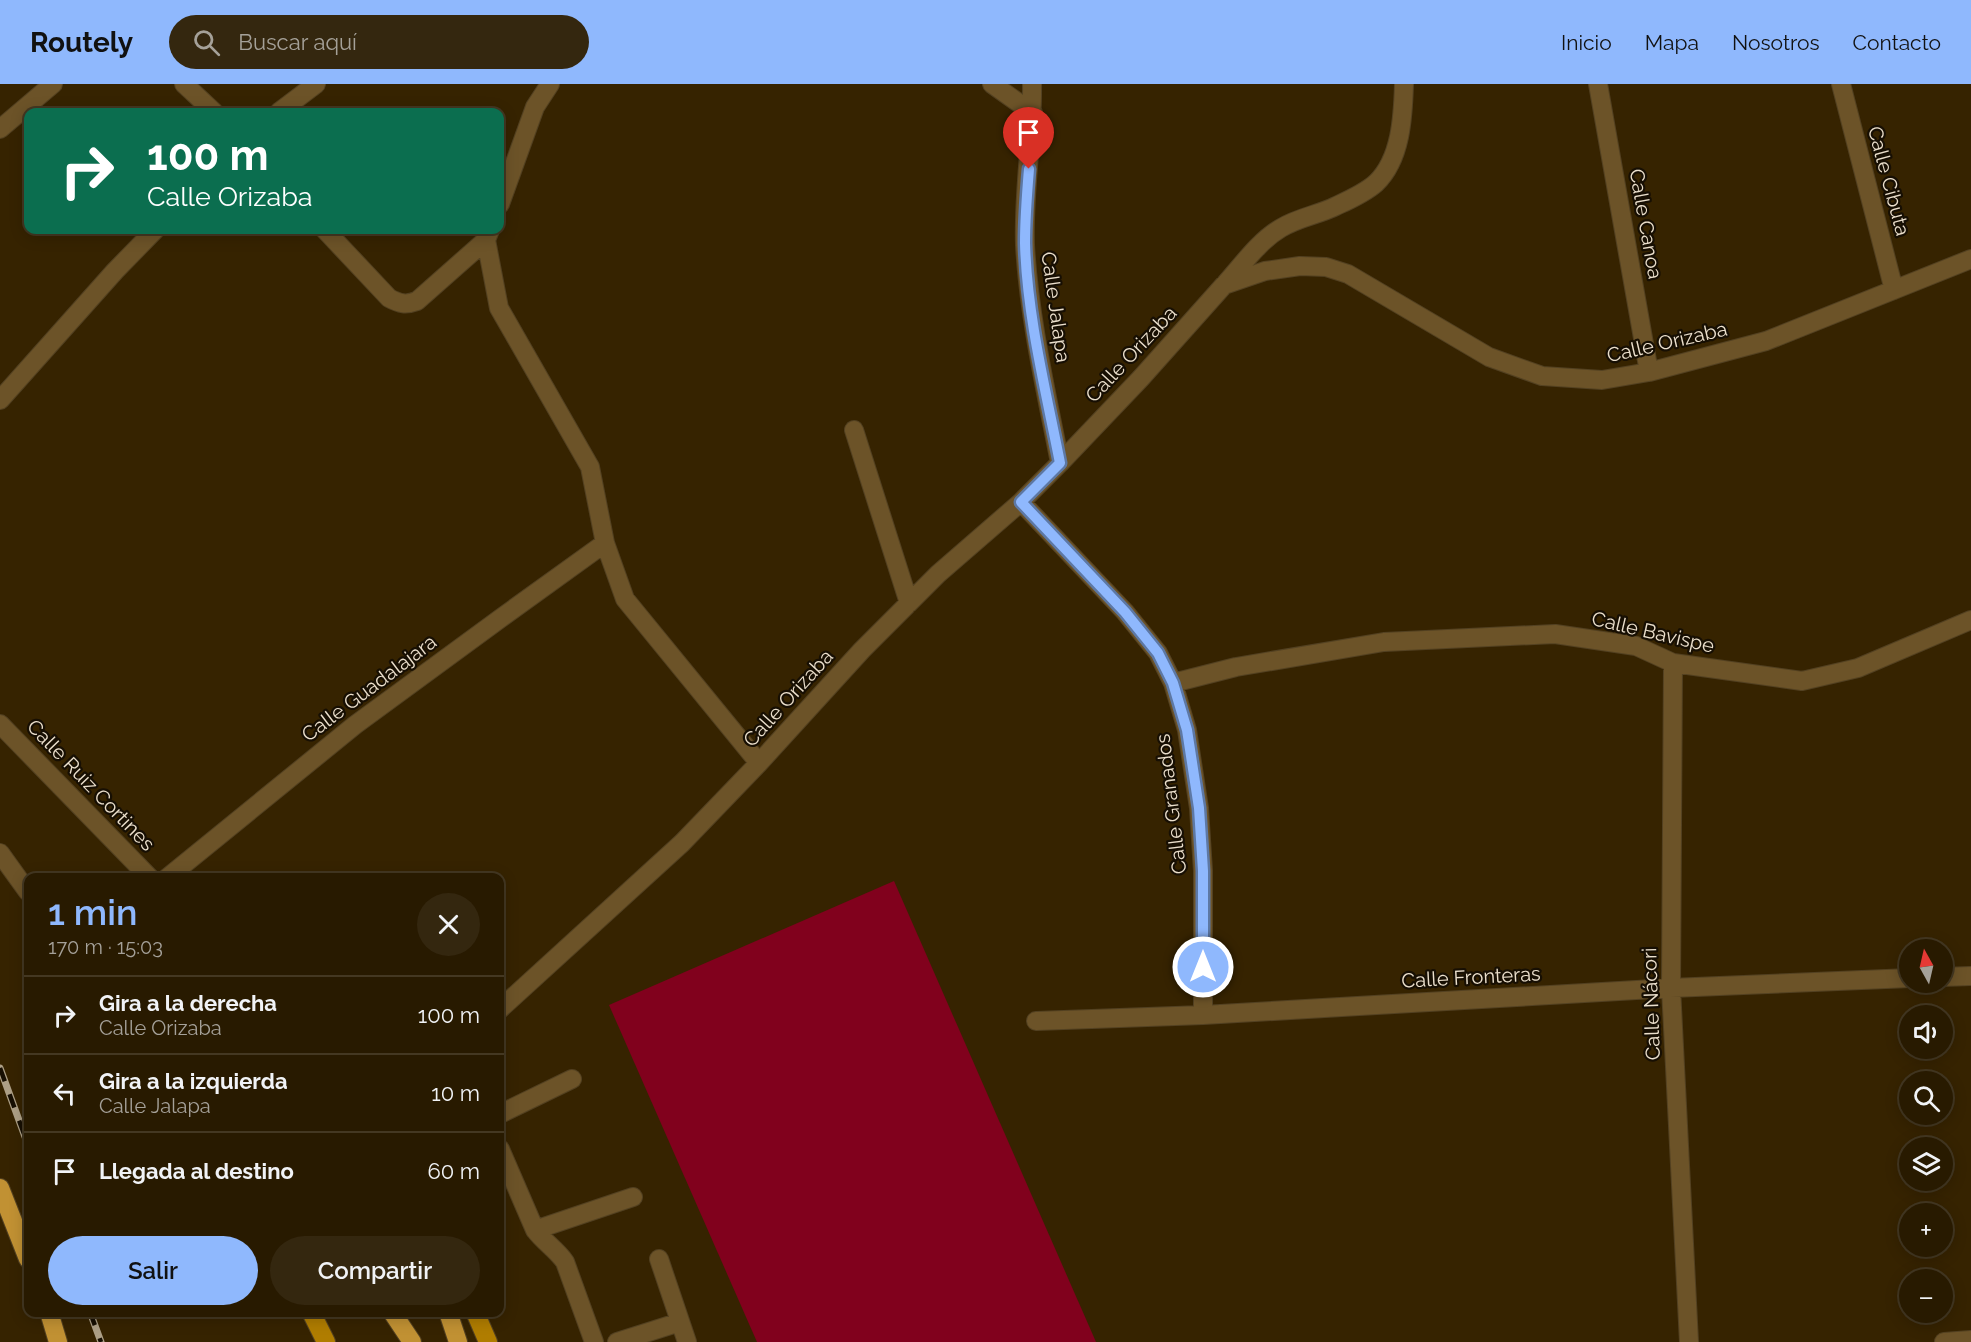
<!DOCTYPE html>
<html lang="es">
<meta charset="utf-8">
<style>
:root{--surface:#281a00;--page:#34270f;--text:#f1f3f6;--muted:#a5a199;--line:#443822;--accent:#8fb8fd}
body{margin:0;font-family:Raleway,sans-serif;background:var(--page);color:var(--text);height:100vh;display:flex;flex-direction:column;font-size:22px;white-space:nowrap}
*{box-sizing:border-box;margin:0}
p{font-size:20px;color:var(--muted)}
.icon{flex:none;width:33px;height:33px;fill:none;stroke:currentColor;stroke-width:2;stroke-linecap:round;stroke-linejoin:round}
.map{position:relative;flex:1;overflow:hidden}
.drawer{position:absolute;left:24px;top:789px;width:480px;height:444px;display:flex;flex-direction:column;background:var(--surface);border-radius:12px;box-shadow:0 3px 15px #0003,0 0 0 2px var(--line)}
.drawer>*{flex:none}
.banner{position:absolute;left:24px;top:24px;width:480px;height:126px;border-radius:12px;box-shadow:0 3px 15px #0003,0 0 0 2px var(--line);background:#0b6e4f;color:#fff;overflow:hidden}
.needle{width:39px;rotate:352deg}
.buttons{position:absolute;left:1899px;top:855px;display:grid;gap:12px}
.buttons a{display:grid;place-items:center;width:54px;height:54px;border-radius:50%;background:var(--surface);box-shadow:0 3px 15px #0003,0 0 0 2px var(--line);font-size:30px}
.pin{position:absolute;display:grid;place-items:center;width:51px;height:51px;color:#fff;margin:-62px -26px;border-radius:50% 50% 50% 0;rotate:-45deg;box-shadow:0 0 6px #0007}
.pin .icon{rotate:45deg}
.me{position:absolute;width:66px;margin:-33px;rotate:0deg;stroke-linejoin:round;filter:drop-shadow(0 0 4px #0008)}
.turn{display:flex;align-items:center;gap:21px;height:126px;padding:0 24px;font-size:27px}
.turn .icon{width:78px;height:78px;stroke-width:2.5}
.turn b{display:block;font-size:42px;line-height:51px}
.round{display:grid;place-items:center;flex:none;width:63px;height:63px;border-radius:32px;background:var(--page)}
.summary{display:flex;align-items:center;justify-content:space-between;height:102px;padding:0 24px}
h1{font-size:36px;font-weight:600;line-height:45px;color:var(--accent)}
.action{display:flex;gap:12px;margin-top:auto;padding:12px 24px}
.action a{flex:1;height:69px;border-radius:36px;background:var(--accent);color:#111;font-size:24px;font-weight:600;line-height:69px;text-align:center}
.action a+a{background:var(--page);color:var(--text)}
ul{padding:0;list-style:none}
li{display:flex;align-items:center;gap:18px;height:78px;padding:0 24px;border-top:2px solid var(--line)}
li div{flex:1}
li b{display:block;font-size:22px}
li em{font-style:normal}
header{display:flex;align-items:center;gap:36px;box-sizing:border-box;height:84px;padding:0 30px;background:var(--accent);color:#111}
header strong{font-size:28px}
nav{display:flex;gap:33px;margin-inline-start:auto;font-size:21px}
.search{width:420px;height:54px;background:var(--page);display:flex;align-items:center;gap:15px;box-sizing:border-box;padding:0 21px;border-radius:33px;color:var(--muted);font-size:22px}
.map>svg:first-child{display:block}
</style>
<header>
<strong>Routely</strong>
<div class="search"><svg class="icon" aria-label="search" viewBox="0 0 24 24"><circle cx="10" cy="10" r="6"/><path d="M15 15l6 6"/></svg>Buscar aquí</div>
<nav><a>Inicio</a><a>Mapa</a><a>Nosotros</a><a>Contacto</a></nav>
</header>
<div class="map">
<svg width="1971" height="1258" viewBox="0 0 1971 1258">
<rect width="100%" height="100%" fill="#362300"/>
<path fill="#81011d" d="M894 797 1096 1258H757L609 921Z"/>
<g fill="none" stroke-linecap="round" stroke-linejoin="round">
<defs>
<path id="minor" d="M184 0 214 28
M992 0 1033 29
M1032 0C1033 54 1023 108 1025 161 1029 234 1046 307 1060 379
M1598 0 1649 288
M1841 0 1894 206
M279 28 316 0
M0 45 53 0
M500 120 535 23 550 0
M325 146 389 214C400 220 406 221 417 217L486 156
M490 146 486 156 499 224 590 383 605 459 625 515 759 679
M1226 199C1243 180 1259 157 1281 144 1299 133 1318 131 1336 122 1349 116 1365 109 1376 99 1401 75 1403 33 1404 0
M0 316 115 187 155 146
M854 346 909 519
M1021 418 1125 528 1158 569 1173 599 1187 646 1199 724 1203 787V931
M1673 579 1671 904 1689 1258
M1173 599 1236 583 1384 558 1555 550 1636 562 1673 579 1802 597 1858 584 1971 536
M0 640 150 794
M0 769 28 808
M167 794 355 641 501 534 605 459
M1942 893 1971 892
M500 925 682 759 759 679 862 566 938 490 1021 418 1060 379 1141 294 1224 201 1265 187 1300 182 1326 183 1348 190 1489 273 1542 292 1602 296 1649 288 1766 257 1971 175
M1036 937 1203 931 1671 904 1910 894
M500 1030 572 995
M500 1065 535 1146C544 1158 557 1166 565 1178L594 1258
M535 1146 633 1113
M659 1175 687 1258
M617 1258 680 1238
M1944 1258 1971 1256"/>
<path id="major" d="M311 1228 326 1258
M475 1228 488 1258"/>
<path id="highway" d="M0 1104 28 1175
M49 1228 58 1258
M392 1228 412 1258
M448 1228 458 1258"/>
</defs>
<use href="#minor" stroke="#534121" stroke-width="20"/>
<use href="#major" stroke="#534121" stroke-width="20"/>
<use href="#highway" stroke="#534121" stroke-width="20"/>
<use href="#minor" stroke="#6c5328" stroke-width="18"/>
<use href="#major" stroke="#b07d00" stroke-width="18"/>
<use href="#highway" stroke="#c19133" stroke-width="18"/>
<defs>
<path id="rail" d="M0 984 28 1061
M90 1228 101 1258"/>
</defs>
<use href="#rail" stroke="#ad9f86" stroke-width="7"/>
<use href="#rail" stroke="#170f03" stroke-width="4.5" stroke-dasharray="14" stroke-linecap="butt"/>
</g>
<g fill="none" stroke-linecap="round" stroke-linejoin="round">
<defs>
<path id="route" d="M1029 85C1027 109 1025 135 1025 159 1027 233 1046 307 1060 379L1021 418 1125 528 1158 569 1173 599 1187 646 1199 724 1203 787V883"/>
</defs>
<use href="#route" stroke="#5d78a4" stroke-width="15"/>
<use href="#route" stroke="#8fb8fd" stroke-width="10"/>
</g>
<g text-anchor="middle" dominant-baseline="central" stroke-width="4.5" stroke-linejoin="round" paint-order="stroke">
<g font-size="20" fill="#ebdfcc" stroke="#170f03">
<text transform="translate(1889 97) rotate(75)">Calle Cibuta</text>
<text transform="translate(1646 140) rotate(80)">Calle Canoa</text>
<text transform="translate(1056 223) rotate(82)">Calle Jalapa</text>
<text transform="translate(1667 258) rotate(-13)">Calle Orizaba</text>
<text transform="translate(1131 270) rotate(-47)">Calle Orizaba</text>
<text transform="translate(1653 548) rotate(13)">Calle Bavispe</text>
<text transform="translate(369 604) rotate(-37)">Calle Guadalajara</text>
<text transform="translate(788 614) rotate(-48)">Calle Orizaba</text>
<text transform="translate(91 701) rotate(46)">Calle Ruiz Cortines</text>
<text transform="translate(1171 720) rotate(-97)">Calle Granados</text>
<text transform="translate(1471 893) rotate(-3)">Calle Fronteras</text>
<text transform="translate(1651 920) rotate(-92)">Calle Nácori</text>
</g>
</g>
</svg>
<div class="buttons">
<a><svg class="needle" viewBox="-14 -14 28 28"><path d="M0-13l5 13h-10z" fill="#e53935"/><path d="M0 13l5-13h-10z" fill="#a5a199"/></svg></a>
<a><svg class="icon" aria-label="sound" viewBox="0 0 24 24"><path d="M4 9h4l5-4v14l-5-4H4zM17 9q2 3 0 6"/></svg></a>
<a><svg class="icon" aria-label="search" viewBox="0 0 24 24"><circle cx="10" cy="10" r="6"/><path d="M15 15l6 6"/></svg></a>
<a><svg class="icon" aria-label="layers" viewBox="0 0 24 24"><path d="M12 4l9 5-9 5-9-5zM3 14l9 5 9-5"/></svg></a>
<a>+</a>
<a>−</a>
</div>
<div class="pin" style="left:1029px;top:85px;background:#d93025"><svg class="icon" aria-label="arrive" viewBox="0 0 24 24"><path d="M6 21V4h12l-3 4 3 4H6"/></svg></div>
<svg class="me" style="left:1203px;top:883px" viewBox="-20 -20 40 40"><circle r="17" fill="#8fb8fd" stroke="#fff" stroke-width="3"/><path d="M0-11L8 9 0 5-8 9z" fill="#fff"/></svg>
<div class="banner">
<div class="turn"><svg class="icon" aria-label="right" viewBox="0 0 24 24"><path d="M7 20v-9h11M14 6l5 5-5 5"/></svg><div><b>100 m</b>Calle Orizaba</div></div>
</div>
<section class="drawer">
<div class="summary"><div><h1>1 min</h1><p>170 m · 15:03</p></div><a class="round"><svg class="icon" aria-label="close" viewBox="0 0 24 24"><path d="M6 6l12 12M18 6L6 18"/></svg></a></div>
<ul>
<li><svg class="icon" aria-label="right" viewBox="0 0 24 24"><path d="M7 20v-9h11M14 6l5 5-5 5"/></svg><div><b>Gira a la derecha</b><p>Calle Orizaba</p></div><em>100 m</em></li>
<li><svg class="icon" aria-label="left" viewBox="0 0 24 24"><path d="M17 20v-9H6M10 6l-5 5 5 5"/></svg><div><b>Gira a la izquierda</b><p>Calle Jalapa</p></div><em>10 m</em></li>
<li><svg class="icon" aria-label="arrive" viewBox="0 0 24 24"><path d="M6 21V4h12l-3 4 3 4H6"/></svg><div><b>Llegada al destino</b></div><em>60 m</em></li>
</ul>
<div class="action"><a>Salir</a><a>Compartir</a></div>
</section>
</div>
